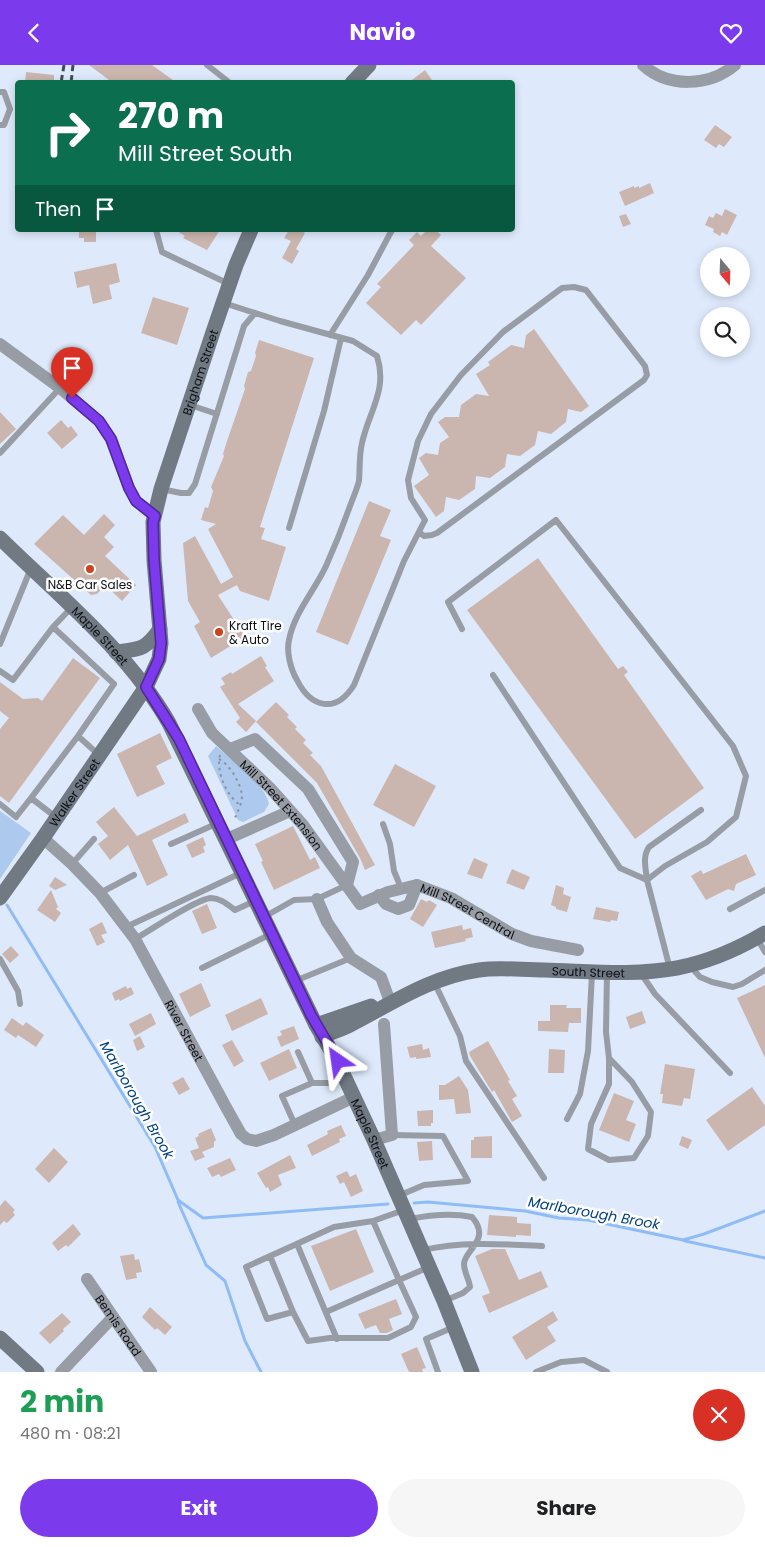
<!DOCTYPE html>
<meta charset="utf-8">
<style>
:root{--surface:#fff;--page:#f6f6f6;--text:#202124;--muted:#757577;--accent:#7c3aed}
body{margin:0;font-family:Poppins,sans-serif;background:var(--page);color:var(--text);height:100vh;display:flex;flex-direction:column;font-size:19px;white-space:nowrap}
*{box-sizing:border-box;margin:0}
p{font-size:16px;color:var(--muted)}
.icon{flex:none;width:28px;height:28px;fill:none;stroke:currentColor;stroke-width:2;stroke-linecap:round;stroke-linejoin:round}
.map{position:relative;height:1307px;overflow:hidden}
.sheet{display:flex;flex-direction:column;background:var(--surface);flex:1}
.sheet>*{flex:none}
.banner{position:absolute;left:15px;top:15px;width:500px;height:152px;border-radius:5px;box-shadow:0 2px 8px #0003;background:#0b6e4f;color:#fff;overflow:hidden}
.needle{width:32px;rotate:161deg}
.controls{position:absolute;left:700px;top:182px;display:grid;gap:10px}
.controls a{display:grid;place-items:center;width:50px;height:50px;border-radius:50%;background:var(--surface);box-shadow:0 2px 8px #0003;font-size:25px}
.pin{position:absolute;display:grid;place-items:center;width:42px;height:42px;color:#fff;margin:-51px -21px;border-radius:50% 50% 50% 0;rotate:-45deg;box-shadow:0 0 5px #0007}
.pin .icon{rotate:45deg}
.me{position:absolute;width:55px;margin:-28px;rotate:328deg;stroke-linejoin:round;filter:drop-shadow(0 0 4px #0008)}
.turn{display:flex;align-items:center;gap:18px;height:105px;padding:0 20px;font-size:22px}
.turn .icon{width:65px;height:65px;stroke-width:2.5}
.turn b{display:block;font-size:35px;line-height:42px}
.then{display:flex;align-items:center;height:48px;padding:0 20px;background:#0003;gap:10px;font-size:19px}
.round{display:grid;place-items:center;flex:none;width:52px;height:52px;border-radius:26px;background:var(--page)}
.headline{display:flex;align-items:center;justify-content:space-between;height:85px;padding:0 20px}
h1{font-size:30px;font-weight:700;line-height:38px;color:#1e9e55}
.primary-button{display:flex;gap:10px;margin-top:auto;padding:10px 20px}
.primary-button a{flex:1;height:58px;border-radius:30px;background:var(--accent);color:#fff;font-size:20px;font-weight:700;line-height:58px;text-align:center}
.primary-button a+a{background:var(--page);color:var(--text)}
header{display:flex;justify-content:space-between;align-items:center;height:65px;padding:0 20px;background:var(--accent);color:#fff;font-size:22px;font-weight:700}
.map>svg:first-child{display:block}
</style>
<header><svg class="icon" aria-label="back" viewBox="0 0 24 24"><path d="M15 5l-7 7 7 7"/></svg>Navio<svg class="icon" aria-label="heart" viewBox="0 0 24 24"><path d="M12 20l-8-8c-3-5 5-10 8-4 3-6 11-1 8 4z"/></svg></header>
<div class="map">
<svg width="765" height="1307" viewBox="0 0 765 1307">
<rect width="100%" height="100%" fill="#deeafc"/>
<path fill="#adc9ed" d="M216 681C232 696 265 718 269 739L264 747 243 757 238 755 208 691Z
M0 746 31 768 0 814Z"/>
<g fill="none" stroke-linecap="round" stroke-linejoin="round">
<path stroke="#8fbcf7" stroke-width="3" d="M7 840 155 1082 178 1135 203 1153 388 1139
M178 1137 206 1200 225 1216 245 1276 261 1307
M414 1138 428 1137 525 1146 559 1153 588 1155 683 1175 704 1169 765 1146
M685 1176 765 1193"/>
</g>
<path fill="#cbb5af" d="M89 0H152L177 18H113Z
M425 5 434 18H408Z
M26 7 54 10V18H25Z
M715 60 732 72 724 82 719 79 716 83 704 75Z
M650 118 654 128 625 141 619 127 634 121V123L639 121V123Z
M725 144 737 150 727 170 722 167 720 171 713 167 714 164 705 160 709 151 713 153 716 148 722 151Z
M626 149 631 159 623 162 619 151Z
M79 165H96V177H84V173H79Z
M175 165H220L207 185 183 173 185 171Z
M289 165H300L305 168 296 184 299 186 292 199 282 193 291 176 284 173Z
M427 165H436L441 170 431 181 466 213 421 260 416 255 401 270 366 238 381 222 377 219 414 180 409 175 417 167 421 171Z
M116 198 120 217 109 220 112 234 93 239 89 220 77 223 74 207Z
M153 232 189 243 177 280 141 268Z
M534 264 589 341 581 347 568 344 566 357 551 369 538 366 535 380 520 391 507 389 505 402 490 413 476 411 475 424 459 435 446 432 444 446 436 452 414 421 429 410 419 393 426 388 438 390 440 378 449 372 438 357 445 352H459L461 340 476 329 489 331 476 309 490 300 488 297 511 280 524 283 526 270Z
M259 275 314 293 260 462 265 463 261 474 286 482 269 536 240 526 237 520 218 530 245 572 211 593 194 561 200 557 188 536 183 478 195 471 221 519 233 512 208 464 216 459 201 455 205 442 208 443 213 426 211 422 224 391 223 389 227 376 245 324 244 321 248 307 251 306 256 291 255 288Z
M0 347 16 364 0 379Z
M61 355 68 363 71 361 78 370 62 384 47 368Z
M369 436 391 445 380 471 391 475 348 580 316 567Z
M104 449 115 460 104 472 114 482 105 491 136 520 122 536 105 520 97 529 91 530 34 479 63 450 84 470Z
M538 493 618 604 623 601 628 607 624 610 704 723 635 774 467 545Z
M261 591 267 601 265 602 274 616 238 639 256 656 246 667 236 657 240 653 220 622 225 619 221 613 231 607 232 609Z
M73 593 100 613 9 738 0 731V664L9 653 0 646V617L23 634 38 633 42 636Z
M276 637 289 650 287 652 297 662 295 664 306 675 303 678 313 688 310 690 321 701 375 800 365 805 360 793 317 718 256 657Z
M160 668 172 693 156 701 165 719 137 732 117 689Z
M395 699 436 721 414 762 373 740Z
M114 742 137 771 185 748 189 757 152 775 168 810 147 821 128 780 110 795 98 779 108 771 96 757Z
M293 761 310 795 315 792 320 803 274 825 261 797 263 796 255 779Z
M203 772 206 780 203 782 205 787 192 793 186 780Z
M746 789 756 810 736 819 734 826 728 824 706 835 691 811 701 805 703 809Z
M474 793 488 799 482 814 467 809Z
M512 804 530 812 524 825 506 818Z
M55 812 67 820 55 825 49 821Z
M556 820 564 823 563 829 571 832 567 847 556 844V842L551 840Z
M51 825 58 842 56 844 61 848 55 857 37 845Z
M421 834 427 837 429 835 437 840 423 862 410 854Z
M207 839 217 863 202 869 192 846Z
M596 842 619 847 617 856 611 855 610 857 593 854Z
M102 857 107 868 101 870 105 877 97 881 89 864Z
M462 860 463 865 471 863 473 872 465 874 466 876 435 883 431 867Z
M11 881 19 890 10 898 2 889Z
M201 918 211 941 190 952 179 929Z
M765 920V993L737 933Z
M126 921 127 924 131 922 134 929 120 936 119 934 115 936 112 928Z
M261 933 268 949 232 966 225 950Z
M550 940H567L566 943H581V958H569L568 967 538 966V956H550Z
M642 946 646 958 630 964 626 952Z
M151 948 156 959 135 971 129 959Z
M12 953 23 961 26 957 44 970 36 982 18 970 16 973 4 965Z
M294 961 299 974 281 982 277 972 282 970 280 966Z
M140 971 145 982 137 986 133 975Z
M232 975 244 996 234 1002 222 980Z
M488 976 510 1015 508 1016 517 1031 512 1034 522 1051 512 1057 494 1025 492 1027 470 991 469 987Z
M422 979 423 985 429 983 431 992 416 994V992L410 993 407 982Z
M289 984 297 1003 269 1016 260 998Z
M549 984 565 985 564 1008H548Z
M665 999 695 1004 690 1034 684 1033 682 1041 662 1038 663 1029H660Z
M459 1011 468 1025 471 1048 456 1049 454 1034 439 1035V1020H445Z
M183 1012 190 1024 179 1030 172 1018Z
M752 1022 765 1041V1060L728 1086 706 1055Z
M614 1028 634 1036 626 1055 636 1059 629 1077 599 1065Z
M433 1045V1058H431V1061H418L417 1046Z
M341 1060 346 1071 339 1074 340 1077 312 1091 307 1080 328 1069 327 1066Z
M211 1063 216 1075 214 1077V1082L202 1087 205 1092 195 1096 190 1086 199 1083 195 1073 199 1071 198 1069Z
M492 1071V1093H471V1075H474V1072Z
M682 1071 692 1075 688 1084 679 1080Z
M432 1076 433 1095 419 1096 417 1077Z
M54 1083 68 1097 49 1118 35 1104Z
M290 1090 296 1103 278 1110 282 1120 270 1127 268 1122 266 1123 257 1108Z
M230 1093 236 1105 221 1112 219 1109 212 1112 207 1103Z
M347 1106 350 1112 356 1109 363 1126 351 1132 344 1117 340 1119 336 1111Z
M5 1135 15 1145 13 1147 15 1150 7 1158 4 1156 0 1160V1141Z
M489 1150 517 1152V1158L531 1159V1171L516 1170V1172L487 1170Z
M73 1159 81 1169 68 1182 66 1180 58 1186 52 1178Z
M356 1164 374 1207 330 1226 311 1181Z
M492 1184H505L519 1215 541 1206 548 1222 489 1248 482 1231 490 1228 475 1191Z
M134 1189 135 1195 139 1194 142 1207 136 1208 137 1213 126 1215 120 1191Z
M396 1234 402 1249 389 1254 393 1265 387 1268H380L376 1260 365 1264 358 1249Z
M150 1242 172 1262 165 1270 157 1263 155 1265 142 1252Z
M553 1246 558 1255 547 1262 556 1276 526 1295 512 1272Z
M62 1248 71 1257 63 1264 64 1266 50 1279 39 1268Z
M417 1282 426 1303 422 1304 423 1307H409L401 1289Z"/>
<g fill="none" stroke-linecap="round" stroke-linejoin="round">
<path stroke="#8a92a0" stroke-width="2" stroke-dasharray="2.5 4" stroke-linecap="butt" d="M220 690C216 707 226 730 240 740
M219 694C230 700 240 717 242 730 242 738 238 746 235 753"/>
<path stroke="#989da5" stroke-width="6" d="M207 0 230 18
M0 27H4L10 44 4 60H0
M156 165 162 187 229 219
M224 238 280 256 353 276 377 291C388 325 369 346 362 378 359 390 360 403 359 416 357 424 353 433 350 441 343 461 335 481 326 501 315 525 294 548 289 575 286 587 291 605 297 615 311 643 336 649 354 620L404 496 425 455 411 433 408 415 418 376 431 349 461 310 503 267 562 223 574 222 586 225 645 301 647 310 644 315 437 468 432 470 424 471 419 467
M330 270 368 210 392 165
M190 340 217 349
M0 388 60 323
M161 424 181 428H189L195 419 244 261 255 248
M289 463 324 346 341 273
M72 542 53 562 114 619 78 671
M462 564 448 537 556 455 733 681 746 711 736 752 707 777 665 801 647 815 670 904
M0 579 31 503
M0 606 13 615 53 562
M493 610 620 803 647 815
M0 739 16 752 31 733
M57 753 31 733 78 671 99 690
M383 759 390 779 394 806 401 823
M171 779 218 758
M72 799 94 774
M647 815C646 804 642 792 649 782L701 745
M100 828 134 810
M730 844 765 825
M264 852 294 835 317 834 347 820
M126 862 241 808
M757 873 765 887
M135 874C151 865 196 834 211 833 220 833 227 839 235 845L255 836
M0 894 18 926 20 939
M690 901 700 912 712 917 733 922 742 919 765 905
M202 903 271 869
M640 907 655 929 730 1008
M607 908 606 967 609 993 632 1017 651 1047 648 1071 634 1093 609 1095 588 1084 591 1059 609 1019V993
M295 916 351 893
M434 917 460 971 466 996 544 1113
M298 987 312 1018
M567 1054 580 1029 588 986 592 908
M295 1060 282 1031 312 1018H331L344 1012
M392 1070 443 1071 468 1116 424 1120 398 1131
M410 1154C430 1150 452 1148 472 1152 492 1175 464 1185 464 1199 464 1207 469 1214 470 1222L463 1228 444 1236
M297 1179 337 1274
M423 1185C462 1176 502 1179 542 1181
M270 1191 293 1247 308 1276 330 1273H388L411 1262 416 1252 399 1215 429 1202
M293 1247 267 1254 246 1202 334 1162 373 1156 404 1145
M326 1247 399 1215 373 1156
M438 1307 426 1274 454 1262
M536 1307 561 1297 584 1295 607 1307"/>
<g stroke="#989da5" stroke-width="12">
<path d="M643 0C668 23 709 22 735 0"/>
<path d="M0 279 60 323 99 356 111 374 129 423 136 436 155 451"/>
<path id="s1" d="M198 644 212 668 270 723 303 760 360 839 388 827 417 820 451 833 512 869 531 876 578 885"/>
<path d="M230 684 255 674 308 724 353 797 347 820"/>
<path id="s2" d="M43 773 72 799 100 828 135 874 227 1044 241 1069 247 1074 256 1076 274 1070 354 1032"/>
<path d="M227 774 290 746"/>
<path d="M379 830 386 839 398 844 409 840 417 820"/>
<path d="M317 834 327 857 351 893 381 912 389 934"/>
<path d="M374 1075 392 1070 384 959"/>
<path id="s3" d="M87 1214 151 1307"/>
<path d="M61 1307 113 1252"/>
</g>
<g stroke="#717983" stroke-width="15">
<path d="M352 18 369 0"/>
<path id="s4" d="M0 473C59 531 127 585 169 658L316 960 337 996 374 1075 444 1236 472 1307"/>
<path d="M116 587C141 584 145 585 160 564"/>
<path id="s5" d="M0 833 43 773 146 622 159 594 161 578 154 495 153 457 161 424 213 267 236 200 251 165"/>
<path d="M316 960 371 941"/>
<path id="s6" d="M322 972C331 967 341 965 350 960 393 938 430 912 479 905 500 902 522 905 544 905 588 906 633 911 677 903 708 897 738 884 765 868"/>
<path d="M0 1273 37 1307"/>
</g>
<path stroke="#454b55" stroke-width="3" stroke-dasharray="8 4" stroke-linecap="butt" d="M61 18 64 0
M71 18 73 0"/>
</g>
<g fill="none" stroke-linecap="round" stroke-linejoin="round">
<defs>
<path id="route" d="M72 333 99 356 111 374 129 423 136 436 155 451 153 457 154 495 161 578 159 594 146 622 179 674 311 950 338 996"/>
</defs>
<use href="#route" stroke="#51269a" stroke-width="12"/>
<use href="#route" stroke="#7c3aed" stroke-width="9"/>
</g>
<g fill="#cc431d" stroke="#fff" stroke-width="2">
<circle cx="90" cy="504" r="5"/>
<circle cx="219" cy="567" r="5"/>
</g>
<g text-anchor="middle" dominant-baseline="central" stroke-width="5" stroke-linejoin="round" paint-order="stroke">
<g font-size="12" fill="#0b0f15" stroke="#fff">
<text stroke="none"><textPath href="#s5" startOffset="582">Brigham Street</textPath></text>
<text stroke="none"><textPath href="#s4" startOffset="140">Maple Street</textPath></text>
<text stroke="none"><textPath href="#s5" startOffset="129">Walker Street</textPath></text>
<text stroke="none"><textPath href="#s1" startOffset="128">Mill Street Extension</textPath></text>
<text stroke="none"><textPath href="#s1" startOffset="372">Mill Street Central</textPath></text>
<text stroke="none"><textPath href="#s6" startOffset="281">South Street</textPath></text>
<text stroke="none"><textPath href="#s2" startOffset="241">River Street</textPath></text>
<text stroke="none"><textPath href="#s4" startOffset="709">Maple Street</textPath></text>
<text stroke="none"><textPath href="#s3" startOffset="56">Bemis Road</textPath></text>
</g>
<g font-size="12" fill="#0b0f15" stroke="#fff">
<text x="90" y="519">N&amp;B Car Sales</text>
<text x="229" y="560" text-anchor="start">Kraft Tire<tspan x="229" dy="14">&amp; Auto</tspan></text>
</g>
<g font-size="14" font-style="italic" fill="#004184" stroke="#fff">
<text transform="translate(137 1035) rotate(60)">Marlborough Brook</text>
<text transform="translate(594 1148) rotate(10)">Marlborough Brook</text>
</g>
</g>
</svg>
<div class="controls">
<a><svg class="needle" viewBox="-14 -14 28 28"><path d="M0-13l5 13h-10z" fill="#e53935"/><path d="M0 13l5-13h-10z" fill="#757577"/></svg></a>
<a><svg class="icon" aria-label="search" viewBox="0 0 24 24"><circle cx="10" cy="10" r="6"/><path d="M15 15l6 6"/></svg></a>
</div>
<div class="pin" style="left:72px;top:333px;background:#d93025"><svg class="icon" aria-label="arrive" viewBox="0 0 24 24"><path d="M6 21V4h12l-3 4 3 4H6"/></svg></div>
<svg class="me" style="left:338px;top:996px" viewBox="-20 -20 40 40"><path d="M0-17L14 15 0 8-14 15z" fill="#7c3aed" stroke="#fff" stroke-width="4"/></svg>
<div class="banner">
<div class="turn"><svg class="icon" aria-label="right" viewBox="0 0 24 24"><path d="M7 20v-9h11M14 6l5 5-5 5"/></svg><div><b>270 m</b>Mill Street South</div></div>
<div class="then">Then<svg class="icon" aria-label="arrive" viewBox="0 0 24 24"><path d="M6 21V4h12l-3 4 3 4H6"/></svg></div>
</div>
</div>
<section class="sheet">
<div class="headline"><div><h1>2 min</h1><p>480 m · 08:21</p></div><a class="round" style="background:#d93025;color:#fff"><svg class="icon" aria-label="close" viewBox="0 0 24 24"><path d="M6 6l12 12M18 6L6 18"/></svg></a></div>
<div class="primary-button"><a>Exit</a><a>Share</a></div>
</section>
